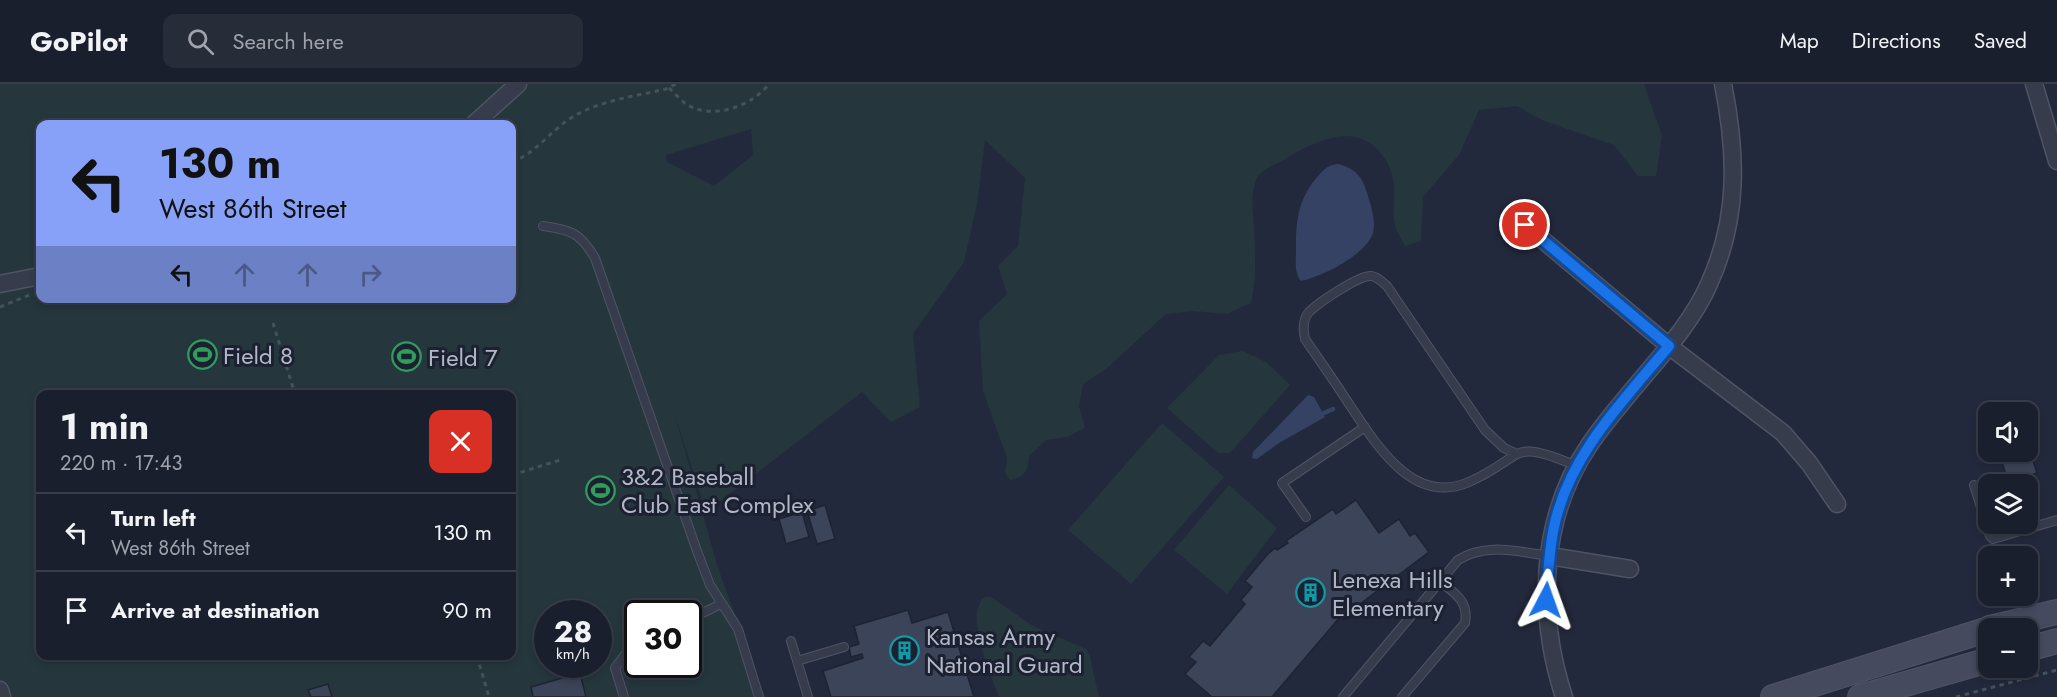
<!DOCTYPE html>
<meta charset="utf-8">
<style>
:root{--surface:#1a1f2d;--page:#272c39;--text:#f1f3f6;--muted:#9fa2aa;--line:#383d49}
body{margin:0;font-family:Jost,sans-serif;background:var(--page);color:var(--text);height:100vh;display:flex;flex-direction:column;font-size:22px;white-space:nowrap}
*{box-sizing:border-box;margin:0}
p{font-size:20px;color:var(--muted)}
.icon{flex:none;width:33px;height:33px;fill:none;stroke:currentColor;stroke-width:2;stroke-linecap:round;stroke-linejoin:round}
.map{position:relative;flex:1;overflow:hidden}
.sheet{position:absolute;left:36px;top:306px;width:480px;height:270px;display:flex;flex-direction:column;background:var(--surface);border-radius:12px;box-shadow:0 3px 9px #0003,0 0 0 2px var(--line)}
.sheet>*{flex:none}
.banner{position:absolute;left:36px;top:36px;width:480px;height:183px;border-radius:12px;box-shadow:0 3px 9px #0003,0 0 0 2px var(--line);background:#87a0f8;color:#111;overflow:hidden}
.controls{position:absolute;left:1978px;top:318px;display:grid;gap:12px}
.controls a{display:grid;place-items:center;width:60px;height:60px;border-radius:12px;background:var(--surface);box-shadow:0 3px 9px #0003,0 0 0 2px var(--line);font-size:30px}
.speed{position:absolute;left:534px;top:516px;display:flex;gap:12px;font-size:30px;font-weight:700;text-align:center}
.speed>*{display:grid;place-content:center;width:78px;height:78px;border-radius:50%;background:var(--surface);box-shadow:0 3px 9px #0003,0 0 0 2px var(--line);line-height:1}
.speed small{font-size:15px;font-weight:400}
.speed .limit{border:3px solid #111;border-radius:9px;background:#fff;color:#111}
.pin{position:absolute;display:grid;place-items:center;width:51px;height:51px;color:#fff;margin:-26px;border:3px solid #fff;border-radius:50%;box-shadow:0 2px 6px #0007}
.me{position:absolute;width:66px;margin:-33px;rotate:4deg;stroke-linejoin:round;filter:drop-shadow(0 0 4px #0008)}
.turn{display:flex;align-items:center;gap:21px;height:126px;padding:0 24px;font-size:27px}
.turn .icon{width:78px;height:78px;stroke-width:2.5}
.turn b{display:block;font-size:42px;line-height:51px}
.lanes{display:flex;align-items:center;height:57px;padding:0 24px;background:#0003;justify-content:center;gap:30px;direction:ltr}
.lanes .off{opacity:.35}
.round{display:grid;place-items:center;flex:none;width:63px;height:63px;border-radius:12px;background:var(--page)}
.head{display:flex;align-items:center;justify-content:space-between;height:102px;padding:0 24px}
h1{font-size:36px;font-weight:700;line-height:45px}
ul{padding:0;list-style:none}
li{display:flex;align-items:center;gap:18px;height:78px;padding:0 24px;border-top:2px solid var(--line)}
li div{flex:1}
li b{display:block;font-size:22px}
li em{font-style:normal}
header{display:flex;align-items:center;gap:36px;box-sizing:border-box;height:84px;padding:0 30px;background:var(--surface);border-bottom:2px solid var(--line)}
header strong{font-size:28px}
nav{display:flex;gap:33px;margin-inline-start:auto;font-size:21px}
.search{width:420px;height:54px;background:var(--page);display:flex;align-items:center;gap:15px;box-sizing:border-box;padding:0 21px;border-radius:12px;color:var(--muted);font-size:22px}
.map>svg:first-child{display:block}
</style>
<header>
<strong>GoPilot</strong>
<div class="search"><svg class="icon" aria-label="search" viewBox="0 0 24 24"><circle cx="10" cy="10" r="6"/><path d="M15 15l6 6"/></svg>Search here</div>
<nav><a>Map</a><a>Directions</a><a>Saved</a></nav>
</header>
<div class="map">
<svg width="2057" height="613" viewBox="0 0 2057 613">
<rect width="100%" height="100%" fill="#23293c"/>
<path fill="#25363d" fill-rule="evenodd" d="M0 0H1644L1662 52 1656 92H1638L1614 61 1544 37 1517 22 1479 26 1459 71 1423 113 1421 157 1405 162C1402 156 1398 151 1396 145 1389 120 1402 102 1385 75 1360 35 1316 56 1285 75 1275 81 1261 85 1256 96 1250 112 1253 126 1254 142 1255 167 1257 194 1251 219L1227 230 1193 227 1166 230 1106 285 1083 300 1079 322 1085 344 1067 353 1046 356 1029 372C1028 387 1025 393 1010 396L1005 389 1007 374 983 307 979 237 1007 210 998 182 1018 162 1025 94 985 56 977 120 964 178 913 250 920 323 891 338 862 308 706 428 675 331 717 481 765 613H0ZM40 40H512V214H40ZM751 45 753 71 714 102 667 78 666 71ZM40 310H512V572H40ZM548 530H598V580H548ZM638 530H688V580H638Z
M1243 267 1266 278 1290 301 1230 369H1218L1167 324 1219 271Z
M1162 339 1224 393 1131 500 1068 446Z
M1229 401 1277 444 1227 510 1174 466Z
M985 513H991L1033 542 1086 565 1090 573 1099 613H999C991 591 963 529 985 513Z"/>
<path fill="#364263" d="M1338 80C1357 85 1363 94 1368 112 1371 123 1376 137 1373 149 1366 171 1323 192 1301 197 1294 190 1296 175 1296 165 1296 136 1298 114 1319 91 1325 84 1329 81 1338 80Z
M1308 311 1314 313 1325 333 1279 359 1257 375 1252 374 1253 368Z"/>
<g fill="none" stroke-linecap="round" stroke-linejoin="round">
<path stroke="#364263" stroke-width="4.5" d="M1324 329 1333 325"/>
</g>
<path fill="#3c4459" stroke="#1e2333" stroke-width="1.5" d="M2028 361 2037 389 2008 398 1999 368H2028Z
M1356 416 1379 449 1399 435 1410 452 1415 449 1429 468 1356 523 1354 520 1348 525 1350 528 1344 536 1340 533 1272 613H1212L1185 590 1196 578 1189 573 1203 557 1210 562 1245 520 1241 516 1252 503 1245 497 1267 471 1275 464 1277 466 1288 459 1286 457 1333 425 1336 430Z
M825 421 835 455 817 460 807 427Z
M802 428 809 453 786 460 779 435Z
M908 526 912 539 948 528 974 613H831L823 587 863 574 862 570 851 573 849 563 859 560 854 542Z
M580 589 586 613H533L531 603Z
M328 600 332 613H311L308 606Z"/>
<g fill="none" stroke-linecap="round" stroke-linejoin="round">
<defs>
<path id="lane" d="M543 142C572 146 580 149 595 174L697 467 710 501 738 545 759 613
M1515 369 1504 364 1485 346 1387 202C1382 198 1378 193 1371 192 1359 191 1318 219 1309 228 1302 236 1303 246 1305 255 1320 277 1335 298 1349 320 1375 358 1412 423 1469 398 1527 372 1508 353 1577 382
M1974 401 1990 452 1993 455 2057 436
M1306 433 1282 399 1365 343
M688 536 721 520
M791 557 808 613
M797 577 844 563
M624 613 615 584 630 564 638 561
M1343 613 1458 476C1486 458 1518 468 1550 472
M1402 613 1465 539C1469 518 1456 510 1441 498"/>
<path id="street" d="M2034 0 2057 77
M474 40 518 0
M1525 141 1669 262 1783 349 1809 379 1837 420
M0 200 40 192
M1550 472 1630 485
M0 606 2 613
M1564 613C1537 530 1539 434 1590 360 1602 342 1616 326 1629 310 1657 276 1691 241 1709 200 1739 134 1737 70 1723 0"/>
<path id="secondary" d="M1990 544 2057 528
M2028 565 2057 557
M1773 613 1989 545
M1860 613 1989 576"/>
</defs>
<use href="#lane" stroke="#4f5464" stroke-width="10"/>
<use href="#street" stroke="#4f5464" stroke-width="19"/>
<use href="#secondary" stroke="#4f5464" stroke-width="26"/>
<path stroke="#43535a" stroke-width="3" stroke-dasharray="4.5 4.5" stroke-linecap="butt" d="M669 4C675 9 680 16 686 20 712 37 752 22 769 0
M512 78C537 69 552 44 576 31 603 16 636 12 666 5L676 0
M0 223 32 210
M273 239 295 310
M512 391 560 376
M477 572 489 613
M1956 613 2057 586"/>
<use href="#lane" stroke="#373c4c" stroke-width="8"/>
<use href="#street" stroke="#373c4c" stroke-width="16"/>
<use href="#secondary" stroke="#454a5f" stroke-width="24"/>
</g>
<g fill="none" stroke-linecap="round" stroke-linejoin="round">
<defs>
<path id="route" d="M1525 141 1669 262C1624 316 1569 371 1554 443 1549 466 1548 492 1546 516"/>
</defs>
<use href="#route" stroke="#114b97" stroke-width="15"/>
<use href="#route" stroke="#1a73e8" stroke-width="10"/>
</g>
<defs>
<symbol id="stadium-ring" viewBox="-11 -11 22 22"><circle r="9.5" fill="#1c2131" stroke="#2e9e5b" stroke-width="1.5"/><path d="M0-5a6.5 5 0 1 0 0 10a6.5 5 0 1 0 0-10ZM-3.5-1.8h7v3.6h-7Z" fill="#2e9e5b"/></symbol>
<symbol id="building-ring" viewBox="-11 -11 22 22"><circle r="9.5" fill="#1c2131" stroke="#0f9aa8" stroke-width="1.5"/><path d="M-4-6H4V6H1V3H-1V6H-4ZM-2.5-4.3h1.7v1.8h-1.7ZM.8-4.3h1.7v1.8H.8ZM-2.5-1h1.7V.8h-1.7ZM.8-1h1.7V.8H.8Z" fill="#0f9aa8"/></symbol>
</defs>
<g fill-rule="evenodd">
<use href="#stadium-ring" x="186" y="254" width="33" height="33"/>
<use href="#stadium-ring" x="390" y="256" width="33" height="33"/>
<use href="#stadium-ring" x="584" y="390" width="33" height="33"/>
<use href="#building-ring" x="1294" y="492" width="33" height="33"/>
<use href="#building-ring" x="888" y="550" width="33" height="33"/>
</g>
<g text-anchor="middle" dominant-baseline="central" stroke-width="6" stroke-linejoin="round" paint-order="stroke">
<g font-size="24" fill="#b2b7c8" stroke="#1c2131" text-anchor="start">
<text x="223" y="271">Field 8</text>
<text x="428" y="273">Field 7</text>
<text x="621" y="392">3&amp;2 Baseball<tspan x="621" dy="28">Club East Complex</tspan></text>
<text x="1332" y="495">Lenexa Hills<tspan x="1332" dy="28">Elementary</tspan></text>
<text x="926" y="552">Kansas Army<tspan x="926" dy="28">National Guard</tspan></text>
</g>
</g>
</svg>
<div class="controls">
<a><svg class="icon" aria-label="sound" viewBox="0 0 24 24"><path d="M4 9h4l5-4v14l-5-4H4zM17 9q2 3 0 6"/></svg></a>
<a><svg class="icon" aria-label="layers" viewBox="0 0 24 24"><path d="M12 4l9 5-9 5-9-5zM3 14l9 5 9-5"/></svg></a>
<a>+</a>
<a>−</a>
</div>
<div class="speed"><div>28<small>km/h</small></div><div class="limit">30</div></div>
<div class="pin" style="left:1525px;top:141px;background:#d93025"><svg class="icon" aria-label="arrive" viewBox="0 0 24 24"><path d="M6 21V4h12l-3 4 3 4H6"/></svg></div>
<svg class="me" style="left:1546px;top:516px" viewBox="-20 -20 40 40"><path d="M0-17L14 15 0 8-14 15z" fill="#1a73e8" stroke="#fff" stroke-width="4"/></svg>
<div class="banner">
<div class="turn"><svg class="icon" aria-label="left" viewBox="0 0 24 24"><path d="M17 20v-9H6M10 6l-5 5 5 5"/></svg><div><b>130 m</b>West 86th Street</div></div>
<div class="lanes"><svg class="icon" aria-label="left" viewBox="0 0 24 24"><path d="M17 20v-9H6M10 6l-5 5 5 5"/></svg><svg class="icon off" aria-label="ahead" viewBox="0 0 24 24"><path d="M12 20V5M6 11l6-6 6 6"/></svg><svg class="icon off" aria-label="ahead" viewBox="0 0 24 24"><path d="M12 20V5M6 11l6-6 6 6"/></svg><svg class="icon off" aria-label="right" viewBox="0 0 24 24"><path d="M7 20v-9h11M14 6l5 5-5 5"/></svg></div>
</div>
<section class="sheet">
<div class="head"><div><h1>1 min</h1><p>220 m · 17:43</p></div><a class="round" style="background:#d93025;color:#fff"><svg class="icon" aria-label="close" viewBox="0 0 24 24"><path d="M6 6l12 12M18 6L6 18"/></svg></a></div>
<ul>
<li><svg class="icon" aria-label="left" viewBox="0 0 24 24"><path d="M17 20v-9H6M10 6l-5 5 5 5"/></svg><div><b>Turn left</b><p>West 86th Street</p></div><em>130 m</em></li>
<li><svg class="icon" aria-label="arrive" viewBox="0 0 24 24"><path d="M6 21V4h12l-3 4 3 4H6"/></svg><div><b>Arrive at destination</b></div><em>90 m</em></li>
</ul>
</section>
</div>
